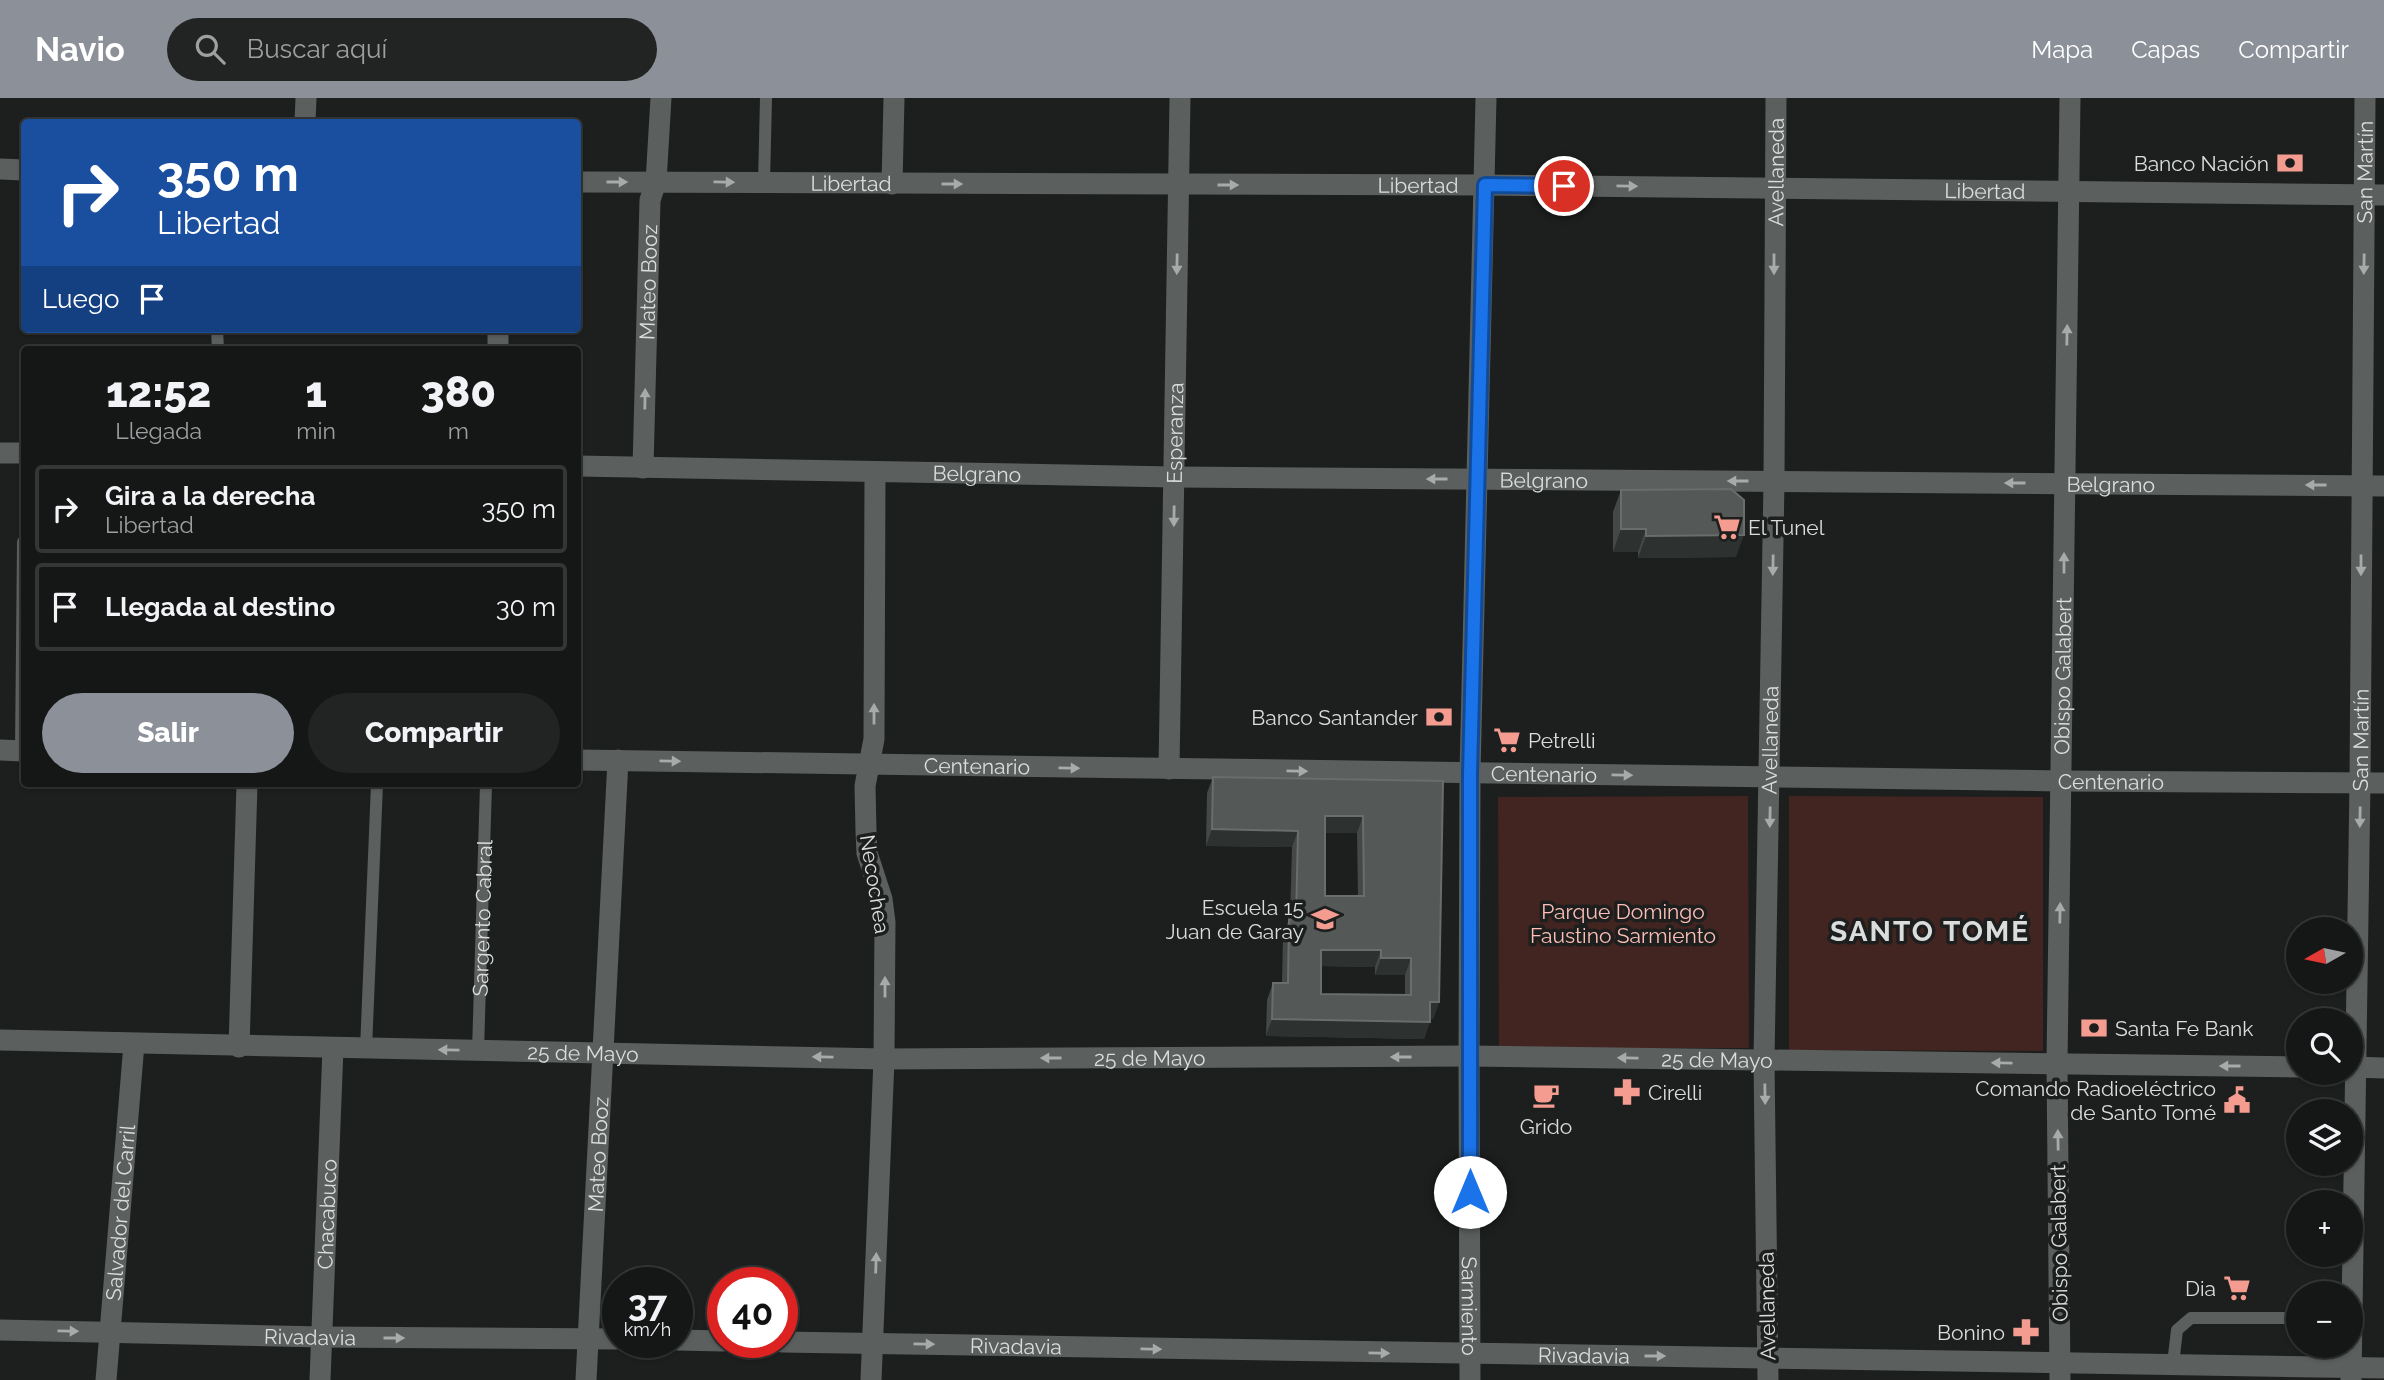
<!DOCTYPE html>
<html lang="es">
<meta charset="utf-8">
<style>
:root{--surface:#151716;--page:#222423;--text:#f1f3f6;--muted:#9d9fa1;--line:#343635;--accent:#8c9099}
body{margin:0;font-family:Raleway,sans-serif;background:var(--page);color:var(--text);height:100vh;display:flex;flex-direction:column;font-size:26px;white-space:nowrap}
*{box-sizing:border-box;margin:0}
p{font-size:23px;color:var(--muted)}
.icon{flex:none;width:38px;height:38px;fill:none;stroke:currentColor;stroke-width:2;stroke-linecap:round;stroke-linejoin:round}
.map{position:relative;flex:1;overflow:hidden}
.side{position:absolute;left:21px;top:248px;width:560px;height:441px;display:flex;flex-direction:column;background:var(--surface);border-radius:7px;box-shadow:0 2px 5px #0004,0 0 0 2px var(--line)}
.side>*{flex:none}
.guide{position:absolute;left:21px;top:21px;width:560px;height:214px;border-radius:7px;box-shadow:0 2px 5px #0004,0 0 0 2px var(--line);background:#1a4fa0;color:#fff;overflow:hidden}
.needle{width:46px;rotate:261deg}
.buttons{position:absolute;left:2286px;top:819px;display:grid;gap:14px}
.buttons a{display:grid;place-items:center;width:77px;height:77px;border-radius:50%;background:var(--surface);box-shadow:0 2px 5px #0004,0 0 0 2px var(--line);font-size:35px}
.speed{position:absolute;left:602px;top:1169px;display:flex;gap:14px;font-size:35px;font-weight:700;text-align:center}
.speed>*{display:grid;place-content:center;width:91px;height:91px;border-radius:50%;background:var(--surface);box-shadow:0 2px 5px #0004,0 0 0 2px var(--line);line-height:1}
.speed small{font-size:18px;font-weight:400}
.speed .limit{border:10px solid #d22;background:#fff;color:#111}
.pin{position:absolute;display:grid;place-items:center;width:60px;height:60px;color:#fff;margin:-30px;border:4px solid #fff;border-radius:50%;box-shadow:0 2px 7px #0007}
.me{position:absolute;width:77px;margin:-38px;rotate:0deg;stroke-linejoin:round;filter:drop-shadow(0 0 5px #0008)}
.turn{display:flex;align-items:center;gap:24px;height:147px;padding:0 21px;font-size:32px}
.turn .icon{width:91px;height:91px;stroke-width:2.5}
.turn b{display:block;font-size:49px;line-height:60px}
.then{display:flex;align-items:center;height:66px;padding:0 21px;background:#0003;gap:14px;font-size:26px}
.eta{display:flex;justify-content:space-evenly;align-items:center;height:119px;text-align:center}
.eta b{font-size:42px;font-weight:800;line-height:49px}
.cta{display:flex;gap:14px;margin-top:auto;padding:14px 21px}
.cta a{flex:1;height:80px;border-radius:42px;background:var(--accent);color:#fff;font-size:28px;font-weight:800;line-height:80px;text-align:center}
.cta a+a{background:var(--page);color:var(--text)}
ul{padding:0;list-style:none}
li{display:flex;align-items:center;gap:21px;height:88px;margin:0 14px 10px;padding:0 7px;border:4px solid var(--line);border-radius:7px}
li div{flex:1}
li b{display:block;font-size:26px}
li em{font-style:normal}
header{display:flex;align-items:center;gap:42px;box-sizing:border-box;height:98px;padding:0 35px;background:var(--accent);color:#fff}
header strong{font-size:33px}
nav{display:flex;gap:38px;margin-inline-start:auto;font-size:24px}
.search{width:490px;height:63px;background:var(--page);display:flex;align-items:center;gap:18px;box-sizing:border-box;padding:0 24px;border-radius:38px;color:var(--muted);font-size:26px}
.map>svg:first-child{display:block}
</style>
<header>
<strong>Navio</strong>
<div class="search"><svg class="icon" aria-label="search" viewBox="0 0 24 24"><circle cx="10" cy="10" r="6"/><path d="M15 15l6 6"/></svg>Buscar aquí</div>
<nav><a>Mapa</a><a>Capas</a><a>Compartir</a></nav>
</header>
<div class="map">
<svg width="2384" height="1282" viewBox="0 0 2384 1282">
<rect width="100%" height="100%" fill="#1c1f1e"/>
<path fill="#422421" d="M1748 698 1749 950 1499 951 1498 699Z
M1789 698 2043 699V953L1789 952Z"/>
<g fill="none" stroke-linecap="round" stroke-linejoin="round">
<g stroke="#5b5f5d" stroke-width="12">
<path d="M764 85 766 0"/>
<path d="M217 231 218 252"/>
<path d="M21 653 23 444"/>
<path d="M366 951 377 686"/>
<path id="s1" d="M478 953 486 686"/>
<path d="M2173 1266 2177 1232 2191 1220H2298"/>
</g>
<g stroke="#5b5f5d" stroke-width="21">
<path d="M305 24 306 0"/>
<path d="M0 71 24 72"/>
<path id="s2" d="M578 84 1485 87 2384 97"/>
<path d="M892 86 894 0"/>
<path d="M498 252V231"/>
<path d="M0 355H24"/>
<path id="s3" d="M578 368 1174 379 2384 388"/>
<path id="s4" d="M643 370 650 102 656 84 661 0"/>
<path d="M0 652 24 653"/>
<path id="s5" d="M578 662 2063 683 2384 685"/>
<path id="s6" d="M1169 671 1180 0"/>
<path d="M239 949 247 686"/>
<path d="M1469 958 1470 675 1486 0"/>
<path id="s7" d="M106 1282 134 946"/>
<path id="s8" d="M320 1282 333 950"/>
<path id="s9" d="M586 1282 618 662"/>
<path d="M871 1282 884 961 885 824 882 801 867 755 866 733 865 688 874 641 875 375"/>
<path id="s10" d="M1768 1282 1764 962 1774 383 1776 0"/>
<path id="s11" d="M2060 1282 2057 966 2070 0"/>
<path id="s12" d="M2351 1282 2360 684 2365 0"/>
</g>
<g stroke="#5b5f5d" stroke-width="21">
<path id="s13" d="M0 942 884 961 1469 958 2298 969"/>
<path id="s14" d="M1469 958 1470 1282"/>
<path d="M2350 969 2384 970"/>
<path id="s15" d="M0 1232 322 1239 618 1241"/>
<path d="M677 1242 723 1243"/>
<path id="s16" d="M782 1244 2384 1270"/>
</g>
</g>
<path fill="#444846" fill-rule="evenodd" d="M1621 392 1736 459 1638 460V454H1613V414Z
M1213 679 1443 683 1439 904 1433 921H1430L1424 941 1266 938 1267 902 1273 885H1282L1283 838 1289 821H1290L1292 749 1206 748 1207 695ZM1325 735H1357L1358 798H1325ZM1321 868 1375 869V877H1405V897L1321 896Z"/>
<path fill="#2d312f" d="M1621 431H1646L1638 454H1613Z
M1744 437 1736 459 1638 460 1646 438Z
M1325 718H1363L1357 735H1319Z
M1212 731 1298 733 1292 749 1206 748Z
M1321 852H1381L1375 869 1315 868Z
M1381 860H1411L1405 877H1375Z
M1430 904H1439L1433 921H1424Z
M1272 921 1430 924 1424 941 1266 938Z"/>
<path fill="#545856" stroke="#696d6b" stroke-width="2" fill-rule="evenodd" d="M1731 391 1744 402V437L1646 438V431H1621V392Z
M1213 679 1443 683 1439 904H1430V924L1272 921 1273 885H1288L1289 821 1296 822 1298 733 1212 731ZM1325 718H1363L1364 798H1325ZM1321 852H1381V860H1411V897L1321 896Z"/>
<defs><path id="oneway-solid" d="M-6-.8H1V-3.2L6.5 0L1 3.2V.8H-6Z" transform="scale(1.75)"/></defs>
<g fill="#a7aba9">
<use href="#oneway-solid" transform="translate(617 84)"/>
<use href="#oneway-solid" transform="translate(724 84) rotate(1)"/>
<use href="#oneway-solid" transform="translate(952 86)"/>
<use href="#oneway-solid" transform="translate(1228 87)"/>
<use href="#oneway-solid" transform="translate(1627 88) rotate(1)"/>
<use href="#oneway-solid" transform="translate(1177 166) rotate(91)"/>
<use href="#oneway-solid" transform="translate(1774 166) rotate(90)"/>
<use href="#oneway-solid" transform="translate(2364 166) rotate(91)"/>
<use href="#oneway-solid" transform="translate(2067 237) rotate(-89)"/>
<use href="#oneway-solid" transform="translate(645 301) rotate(-89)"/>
<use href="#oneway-solid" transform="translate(1437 381) rotate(-180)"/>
<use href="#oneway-solid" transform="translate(1738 383) rotate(-180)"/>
<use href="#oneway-solid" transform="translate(2015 385) rotate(-180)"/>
<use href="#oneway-solid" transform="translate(2316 387) rotate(-180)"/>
<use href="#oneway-solid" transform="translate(1174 418) rotate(91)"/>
<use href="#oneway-solid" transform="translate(2064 465) rotate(-90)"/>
<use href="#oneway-solid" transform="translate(1773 467) rotate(91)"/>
<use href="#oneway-solid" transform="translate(2361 467) rotate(90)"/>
<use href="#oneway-solid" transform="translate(874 616) rotate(-90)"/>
<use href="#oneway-solid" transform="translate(670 663) rotate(1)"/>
<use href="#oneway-solid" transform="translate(1069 670) rotate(1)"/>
<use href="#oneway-solid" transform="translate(1297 673) rotate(1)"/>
<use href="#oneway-solid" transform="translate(1622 677) rotate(1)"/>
<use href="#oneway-solid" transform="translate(1770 719) rotate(91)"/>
<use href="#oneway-solid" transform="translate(2360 719) rotate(91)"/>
<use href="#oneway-solid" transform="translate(2060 815) rotate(-89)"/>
<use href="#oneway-solid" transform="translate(885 889) rotate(-90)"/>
<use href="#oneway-solid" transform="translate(449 952) rotate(-179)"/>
<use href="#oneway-solid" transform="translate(823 959) rotate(-179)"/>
<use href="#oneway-solid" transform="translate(1401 959) rotate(180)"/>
<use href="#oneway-solid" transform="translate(1051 960) rotate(180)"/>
<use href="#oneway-solid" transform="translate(1628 960) rotate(-179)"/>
<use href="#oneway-solid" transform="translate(2002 965) rotate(-179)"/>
<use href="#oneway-solid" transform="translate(2230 968) rotate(-180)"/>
<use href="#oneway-solid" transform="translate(1765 996) rotate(89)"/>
<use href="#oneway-solid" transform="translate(2058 1042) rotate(-91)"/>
<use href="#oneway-solid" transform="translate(876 1165) rotate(-88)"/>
<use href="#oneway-solid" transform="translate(68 1233) rotate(1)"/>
<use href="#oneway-solid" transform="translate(394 1240)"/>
<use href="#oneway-solid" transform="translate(924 1246) rotate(1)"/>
<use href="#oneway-solid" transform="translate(1151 1251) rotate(1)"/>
<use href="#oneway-solid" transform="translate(1379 1255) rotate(1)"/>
<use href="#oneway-solid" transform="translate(1655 1258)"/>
</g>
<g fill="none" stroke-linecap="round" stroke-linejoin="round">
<defs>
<path id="route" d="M1470 1094V676L1485 87 1564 88"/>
</defs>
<use href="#route" stroke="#114b97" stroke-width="18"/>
<use href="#route" stroke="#1a73e8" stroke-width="12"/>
</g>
<defs>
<symbol id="bank-bare" viewBox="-9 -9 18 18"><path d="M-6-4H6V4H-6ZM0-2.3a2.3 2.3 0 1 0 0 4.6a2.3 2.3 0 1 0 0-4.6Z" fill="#f59c91" stroke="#1c1f1e" stroke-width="2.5" paint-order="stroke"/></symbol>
<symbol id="supermarket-bare" viewBox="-9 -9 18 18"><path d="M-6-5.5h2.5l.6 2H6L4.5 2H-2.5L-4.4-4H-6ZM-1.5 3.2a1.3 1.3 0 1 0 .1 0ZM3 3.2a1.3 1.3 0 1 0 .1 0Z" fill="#f59c91" stroke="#1c1f1e" stroke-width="2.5" paint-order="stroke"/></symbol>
<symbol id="school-bare" viewBox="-9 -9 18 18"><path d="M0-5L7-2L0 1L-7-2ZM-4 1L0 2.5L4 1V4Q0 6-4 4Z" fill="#f59c91" stroke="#1c1f1e" stroke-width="2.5" paint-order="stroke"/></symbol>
<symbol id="pharmacy-bare" viewBox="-9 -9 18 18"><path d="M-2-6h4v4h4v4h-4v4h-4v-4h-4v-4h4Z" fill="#f59c91" stroke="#1c1f1e" stroke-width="2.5" paint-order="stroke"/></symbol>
<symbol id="cafe-bare" viewBox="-9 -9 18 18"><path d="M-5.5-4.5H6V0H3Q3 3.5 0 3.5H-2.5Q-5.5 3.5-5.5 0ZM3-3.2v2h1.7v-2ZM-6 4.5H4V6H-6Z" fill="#f59c91" stroke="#1c1f1e" stroke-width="2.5" paint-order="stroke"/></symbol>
<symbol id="civic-bare" viewBox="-9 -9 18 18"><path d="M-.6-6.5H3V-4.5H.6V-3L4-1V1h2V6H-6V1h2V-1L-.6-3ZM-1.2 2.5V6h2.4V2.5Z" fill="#f59c91" stroke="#1c1f1e" stroke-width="2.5" paint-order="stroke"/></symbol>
</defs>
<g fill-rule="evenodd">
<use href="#bank-bare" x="2271" y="46" width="38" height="38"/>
<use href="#supermarket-bare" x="1708" y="410" width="38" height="38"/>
<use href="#bank-bare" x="1420" y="600" width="38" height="38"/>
<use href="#supermarket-bare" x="1488" y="623" width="38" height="38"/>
<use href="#school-bare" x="1306" y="802" width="38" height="38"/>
<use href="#bank-bare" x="2075" y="911" width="38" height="38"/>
<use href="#pharmacy-bare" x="1608" y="975" width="38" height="38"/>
<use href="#cafe-bare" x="1527" y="978" width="38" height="38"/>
<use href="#civic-bare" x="2218" y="983" width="38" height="38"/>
<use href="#supermarket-bare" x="2218" y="1171" width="38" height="38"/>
<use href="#pharmacy-bare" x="2007" y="1215" width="38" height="38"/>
</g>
<g text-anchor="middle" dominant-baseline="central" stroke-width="7" stroke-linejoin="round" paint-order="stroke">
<g font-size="21" fill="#dadddc" stroke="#1c1f1e" text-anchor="end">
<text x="2269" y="65">Banco Nación</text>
<text x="1748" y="429" text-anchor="start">El Tunel</text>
<text x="1418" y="619">Banco Santander</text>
<text x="1528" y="642" text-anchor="start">Petrelli</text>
<text x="1304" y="809">Escuela 15<tspan x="1304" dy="24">Juan de Garay</tspan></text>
<text x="2115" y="930" text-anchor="start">Santa Fe Bank</text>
<text x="2216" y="990">Comando Radioeléctrico<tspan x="2216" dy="24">de Santo Tomé</tspan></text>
<text x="1648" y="994" text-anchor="start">Cirelli</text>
<text x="1546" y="1028" text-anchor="middle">Grido</text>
<text x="2216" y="1190">Dia</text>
<text x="2005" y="1234">Bonino</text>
</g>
<g font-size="21" fill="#dadddc" stroke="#1c1f1e">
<text stroke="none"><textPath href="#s10" startOffset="1208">Avellaneda</textPath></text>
<text stroke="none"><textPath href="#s12" startOffset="1208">San Martín</textPath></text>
<text stroke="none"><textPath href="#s2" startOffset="273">Libertad</textPath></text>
<text stroke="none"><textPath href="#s2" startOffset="840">Libertad</textPath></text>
<text stroke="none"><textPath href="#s2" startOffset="1407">Libertad</textPath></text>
<text stroke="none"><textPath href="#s4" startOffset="186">Mateo Booz</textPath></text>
<text stroke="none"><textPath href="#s6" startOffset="336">Esperanza</textPath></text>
<text stroke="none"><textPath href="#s3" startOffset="399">Belgrano</textPath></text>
<text stroke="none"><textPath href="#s3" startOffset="966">Belgrano</textPath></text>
<text stroke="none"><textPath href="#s3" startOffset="1533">Belgrano</textPath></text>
<text stroke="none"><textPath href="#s11" startOffset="704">Obispo Galabert</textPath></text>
<text stroke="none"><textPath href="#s10" startOffset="640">Avellaneda</textPath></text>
<text stroke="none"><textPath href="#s12" startOffset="640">San Martín</textPath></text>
<text stroke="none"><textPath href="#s5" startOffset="399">Centenario</textPath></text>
<text stroke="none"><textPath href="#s5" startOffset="966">Centenario</textPath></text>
<text stroke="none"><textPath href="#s5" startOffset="1533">Centenario</textPath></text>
<text transform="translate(875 786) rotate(81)">Necochea</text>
<text stroke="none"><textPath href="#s1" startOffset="133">Sargento Cabral</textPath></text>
<text stroke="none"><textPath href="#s13" startOffset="583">25 de Mayo</textPath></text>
<text stroke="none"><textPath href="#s13" startOffset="1150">25 de Mayo</textPath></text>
<text stroke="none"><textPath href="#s13" startOffset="1717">25 de Mayo</textPath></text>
<text stroke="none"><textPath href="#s9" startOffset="226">Mateo Booz</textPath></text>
<text stroke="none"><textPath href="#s7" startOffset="168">Salvador del Carril</textPath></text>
<text stroke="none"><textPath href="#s8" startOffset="166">Chacabuco</textPath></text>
<text transform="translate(2059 1145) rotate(-91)">Obispo Galabert</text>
<text stroke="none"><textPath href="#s14" startOffset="250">Sarmiento</textPath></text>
<text transform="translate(1767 1208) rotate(-91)">Avellaneda</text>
<text stroke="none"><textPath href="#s15" startOffset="310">Rivadavia</textPath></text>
<text stroke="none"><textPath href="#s16" startOffset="234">Rivadavia</textPath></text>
<text stroke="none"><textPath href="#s16" startOffset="802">Rivadavia</textPath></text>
</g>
<g font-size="21" fill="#febeb5" stroke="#1c1f1e">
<text x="1623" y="813">Parque Domingo<tspan x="1623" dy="24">Faustino Sarmiento</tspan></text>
</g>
<g font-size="28" font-weight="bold" letter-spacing="2" fill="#dadddc" stroke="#1c1f1e">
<text x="1930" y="833">SANTO TOMÉ</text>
</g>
</g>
</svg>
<div class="buttons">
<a><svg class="needle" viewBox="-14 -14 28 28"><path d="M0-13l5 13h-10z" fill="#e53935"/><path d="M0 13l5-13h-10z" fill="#9d9fa1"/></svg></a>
<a><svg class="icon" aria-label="search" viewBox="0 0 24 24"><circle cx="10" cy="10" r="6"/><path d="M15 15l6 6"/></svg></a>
<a><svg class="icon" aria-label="layers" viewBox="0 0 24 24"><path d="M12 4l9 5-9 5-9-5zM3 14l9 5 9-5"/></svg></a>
<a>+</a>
<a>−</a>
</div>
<div class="speed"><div>37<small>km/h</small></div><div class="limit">40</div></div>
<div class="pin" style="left:1564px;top:88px;background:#d93025"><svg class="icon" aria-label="arrive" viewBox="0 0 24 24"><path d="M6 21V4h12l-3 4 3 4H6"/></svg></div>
<svg class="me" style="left:1470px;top:1094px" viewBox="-20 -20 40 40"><circle r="19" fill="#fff"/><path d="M0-13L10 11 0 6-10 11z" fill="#1a73e8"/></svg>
<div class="guide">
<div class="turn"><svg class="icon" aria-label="right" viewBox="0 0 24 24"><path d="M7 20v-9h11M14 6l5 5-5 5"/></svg><div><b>350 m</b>Libertad</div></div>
<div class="then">Luego<svg class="icon" aria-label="arrive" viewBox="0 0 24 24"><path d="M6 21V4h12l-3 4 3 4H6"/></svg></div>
</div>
<section class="side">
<div class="eta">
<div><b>12:52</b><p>Llegada</p></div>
<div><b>1</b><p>min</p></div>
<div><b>380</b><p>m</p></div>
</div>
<ul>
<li><svg class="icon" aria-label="right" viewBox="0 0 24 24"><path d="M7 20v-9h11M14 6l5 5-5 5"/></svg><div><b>Gira a la derecha</b><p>Libertad</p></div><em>350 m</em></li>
<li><svg class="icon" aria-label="arrive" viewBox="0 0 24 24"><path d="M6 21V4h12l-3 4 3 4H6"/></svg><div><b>Llegada al destino</b></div><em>30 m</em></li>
</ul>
<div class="cta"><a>Salir</a><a>Compartir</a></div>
</section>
</div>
